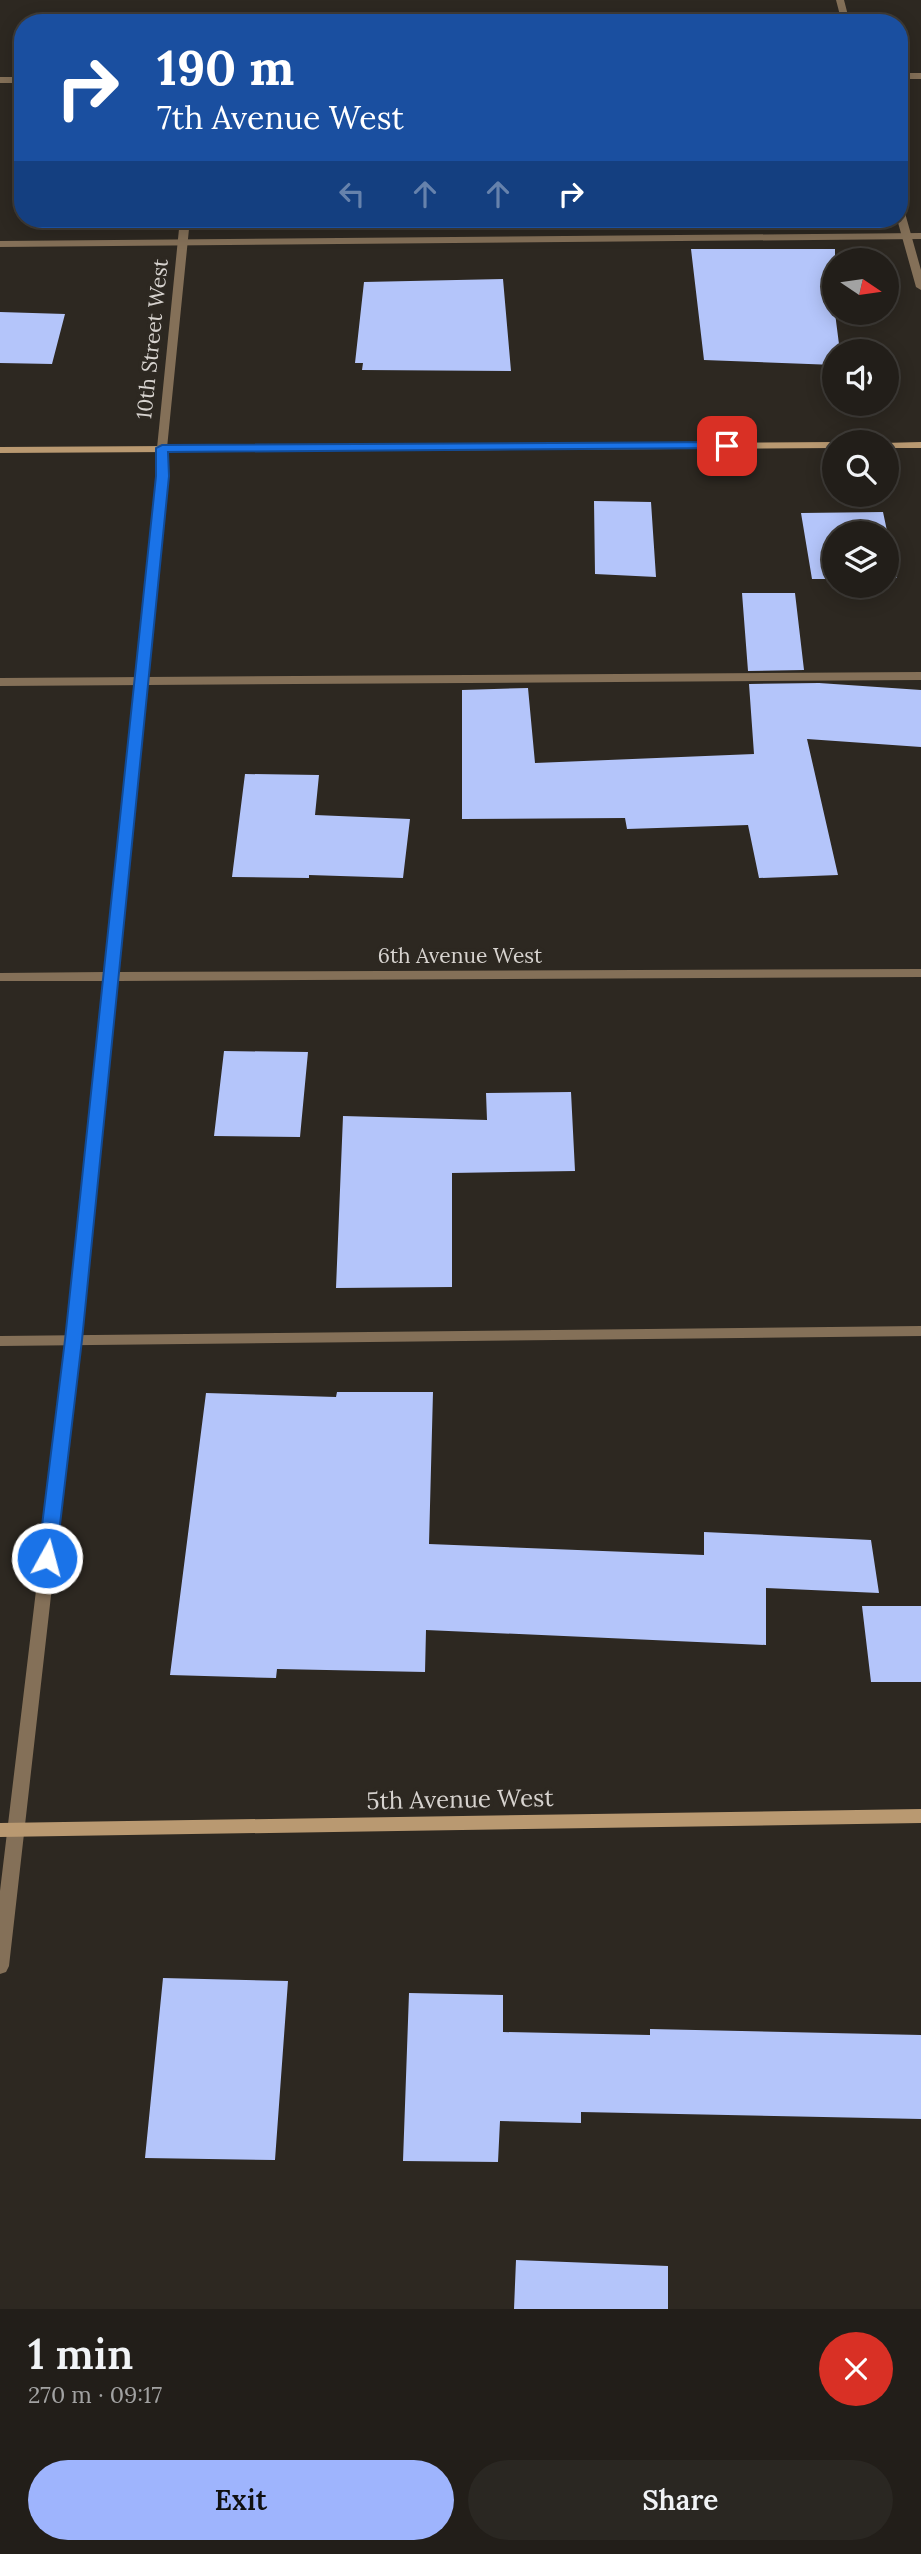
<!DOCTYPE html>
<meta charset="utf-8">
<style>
:root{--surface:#221e19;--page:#2a2722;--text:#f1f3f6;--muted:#a2a2a2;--line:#3f3c38;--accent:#9eb4fd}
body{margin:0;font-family:Lora,serif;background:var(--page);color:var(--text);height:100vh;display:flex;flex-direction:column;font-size:26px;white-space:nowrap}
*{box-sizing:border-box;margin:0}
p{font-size:23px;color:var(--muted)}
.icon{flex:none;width:38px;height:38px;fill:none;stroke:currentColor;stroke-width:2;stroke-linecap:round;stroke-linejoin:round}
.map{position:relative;height:2309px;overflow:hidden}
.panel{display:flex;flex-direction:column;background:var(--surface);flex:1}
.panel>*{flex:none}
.guide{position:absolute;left:14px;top:14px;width:894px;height:214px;border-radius:28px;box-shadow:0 4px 18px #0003,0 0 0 2px var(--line);background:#1a4fa0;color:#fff;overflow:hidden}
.needle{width:46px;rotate:103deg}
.controls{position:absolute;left:822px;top:248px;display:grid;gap:14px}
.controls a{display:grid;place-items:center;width:77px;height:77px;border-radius:50%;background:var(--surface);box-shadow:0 4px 18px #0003,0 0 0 2px var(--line);font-size:35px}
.pin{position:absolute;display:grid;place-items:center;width:60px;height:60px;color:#fff;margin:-30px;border-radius:14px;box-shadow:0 4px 10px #0006}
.me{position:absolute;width:77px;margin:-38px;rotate:7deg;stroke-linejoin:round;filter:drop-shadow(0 0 5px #0008)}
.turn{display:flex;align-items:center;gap:24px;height:147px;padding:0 28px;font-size:32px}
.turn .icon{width:91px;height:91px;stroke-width:2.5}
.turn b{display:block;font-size:49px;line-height:60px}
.lanes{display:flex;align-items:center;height:66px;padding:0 28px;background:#0003;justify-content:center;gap:35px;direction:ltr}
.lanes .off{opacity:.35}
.round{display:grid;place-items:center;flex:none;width:74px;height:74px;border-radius:37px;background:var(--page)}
.head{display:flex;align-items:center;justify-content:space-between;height:119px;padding:0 28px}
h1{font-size:42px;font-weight:600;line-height:52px}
.action{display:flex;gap:14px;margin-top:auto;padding:14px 28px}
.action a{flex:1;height:80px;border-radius:42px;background:var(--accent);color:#111;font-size:28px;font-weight:600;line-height:80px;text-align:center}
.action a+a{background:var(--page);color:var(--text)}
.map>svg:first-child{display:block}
</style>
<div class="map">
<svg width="921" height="2309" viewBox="0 0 921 2309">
<rect width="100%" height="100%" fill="#2d2821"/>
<path fill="#b4c5fa" d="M691 249H835V313L840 352H835V365L704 360Z
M503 279 511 371 362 370 363 363H355L364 282Z
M0 312 65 314 52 364 0 363Z
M594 501 651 502 656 577 595 574Z
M883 512 897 578H887V534H835V579H812L801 513Z
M742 593H795L804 670 748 671Z
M819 683 921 690V747L807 739 838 875 759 878 748 825 627 829 625 818 462 819V690L528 688 535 763 754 754 749 684Z
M245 774 319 775 315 815 410 819 403 878 309 875V878L232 877Z
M224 1051 308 1052 300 1137 214 1136Z
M571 1092 575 1171 452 1173V1287L336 1288 343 1116 487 1120 486 1093Z
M337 1392H433L429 1544 704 1555V1532L871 1540 879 1593 766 1588V1645L426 1630 425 1672 277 1669 276 1678 170 1675 206 1393 336 1397Z
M862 1606H921V1682H871Z
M163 1978 288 1981 275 2160 145 2158Z
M409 1993 503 1995V2032L650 2035V2029L921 2035V2119L581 2112V2123L500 2121 498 2162 403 2161Z
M516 2260 668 2266V2309H514Z"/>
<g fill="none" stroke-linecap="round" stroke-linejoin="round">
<path fill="#847058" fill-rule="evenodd" d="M921 233V239L0 247V241Z
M921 672V680L0 686V678Z
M921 1326V1336L0 1346V1336Z"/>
<path fill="#847058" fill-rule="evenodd" d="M836 0H844L850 23H842Z
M900 73H921V79H900Z
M0 77H23V83H0Z
M900 210 905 213 921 270V290L916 287 897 219H900Z
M180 219H190L167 448 168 476 118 972 921 969V977L117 981 80 1340 9 1966 6 1972 0 1974V1891L66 1340 104 981H0V973L105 972 158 476 157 448Z"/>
<path fill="#b99971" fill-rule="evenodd" d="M835 442 839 443H835V448L0 453V447Z
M921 442V448H887V443H883Z
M921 1809V1823L0 1837V1823Z"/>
</g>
<path fill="#1a73e8" stroke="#114b97" stroke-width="2" d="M727 442 733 446 731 448 168 452 169 476 82 1340 56 1558 53 1563H41L38 1558 65 1340 156 476V448L162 445Z"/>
<g text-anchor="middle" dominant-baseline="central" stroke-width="7" stroke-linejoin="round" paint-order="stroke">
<g font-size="21" fill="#d7d3cf" stroke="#2d2821">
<text transform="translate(152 339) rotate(-84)">10th Street West</text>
<text x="460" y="955">6th Avenue West</text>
</g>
<g font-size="24" fill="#d7d3cf" stroke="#2d2821">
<text transform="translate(460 1799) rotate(-1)">5th Avenue West</text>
</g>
</g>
</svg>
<div class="controls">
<a><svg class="needle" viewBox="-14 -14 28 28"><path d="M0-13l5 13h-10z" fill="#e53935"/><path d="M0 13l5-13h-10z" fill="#a2a2a2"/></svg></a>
<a><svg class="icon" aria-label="sound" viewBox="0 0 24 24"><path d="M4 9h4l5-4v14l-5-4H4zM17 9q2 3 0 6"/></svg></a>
<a><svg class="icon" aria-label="search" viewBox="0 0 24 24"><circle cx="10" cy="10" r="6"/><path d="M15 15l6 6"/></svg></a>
<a><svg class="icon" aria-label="layers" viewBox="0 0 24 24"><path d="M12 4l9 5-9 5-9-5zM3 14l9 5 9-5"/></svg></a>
</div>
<div class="pin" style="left:727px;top:446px;background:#d93025"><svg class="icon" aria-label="arrive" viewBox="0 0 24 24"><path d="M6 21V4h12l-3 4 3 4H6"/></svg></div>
<svg class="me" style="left:47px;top:1558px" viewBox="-20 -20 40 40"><circle r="17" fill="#1a73e8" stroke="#fff" stroke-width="3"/><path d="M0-11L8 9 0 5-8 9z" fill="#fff"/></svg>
<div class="guide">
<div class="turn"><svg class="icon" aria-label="right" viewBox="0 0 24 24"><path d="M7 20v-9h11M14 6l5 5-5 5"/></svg><div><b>190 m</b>7th Avenue West</div></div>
<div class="lanes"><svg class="icon off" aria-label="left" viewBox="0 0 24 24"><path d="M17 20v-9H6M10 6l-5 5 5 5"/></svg><svg class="icon off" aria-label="ahead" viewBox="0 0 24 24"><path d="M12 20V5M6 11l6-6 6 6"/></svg><svg class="icon off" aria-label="ahead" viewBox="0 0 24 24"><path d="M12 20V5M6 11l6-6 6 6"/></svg><svg class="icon" aria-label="right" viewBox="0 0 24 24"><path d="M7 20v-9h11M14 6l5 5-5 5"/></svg></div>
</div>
</div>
<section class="panel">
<div class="head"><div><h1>1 min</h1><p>270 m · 09:17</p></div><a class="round" style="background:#d93025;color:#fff"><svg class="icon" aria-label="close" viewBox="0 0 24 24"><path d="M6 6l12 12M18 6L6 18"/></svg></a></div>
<div class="action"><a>Exit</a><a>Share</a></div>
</section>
